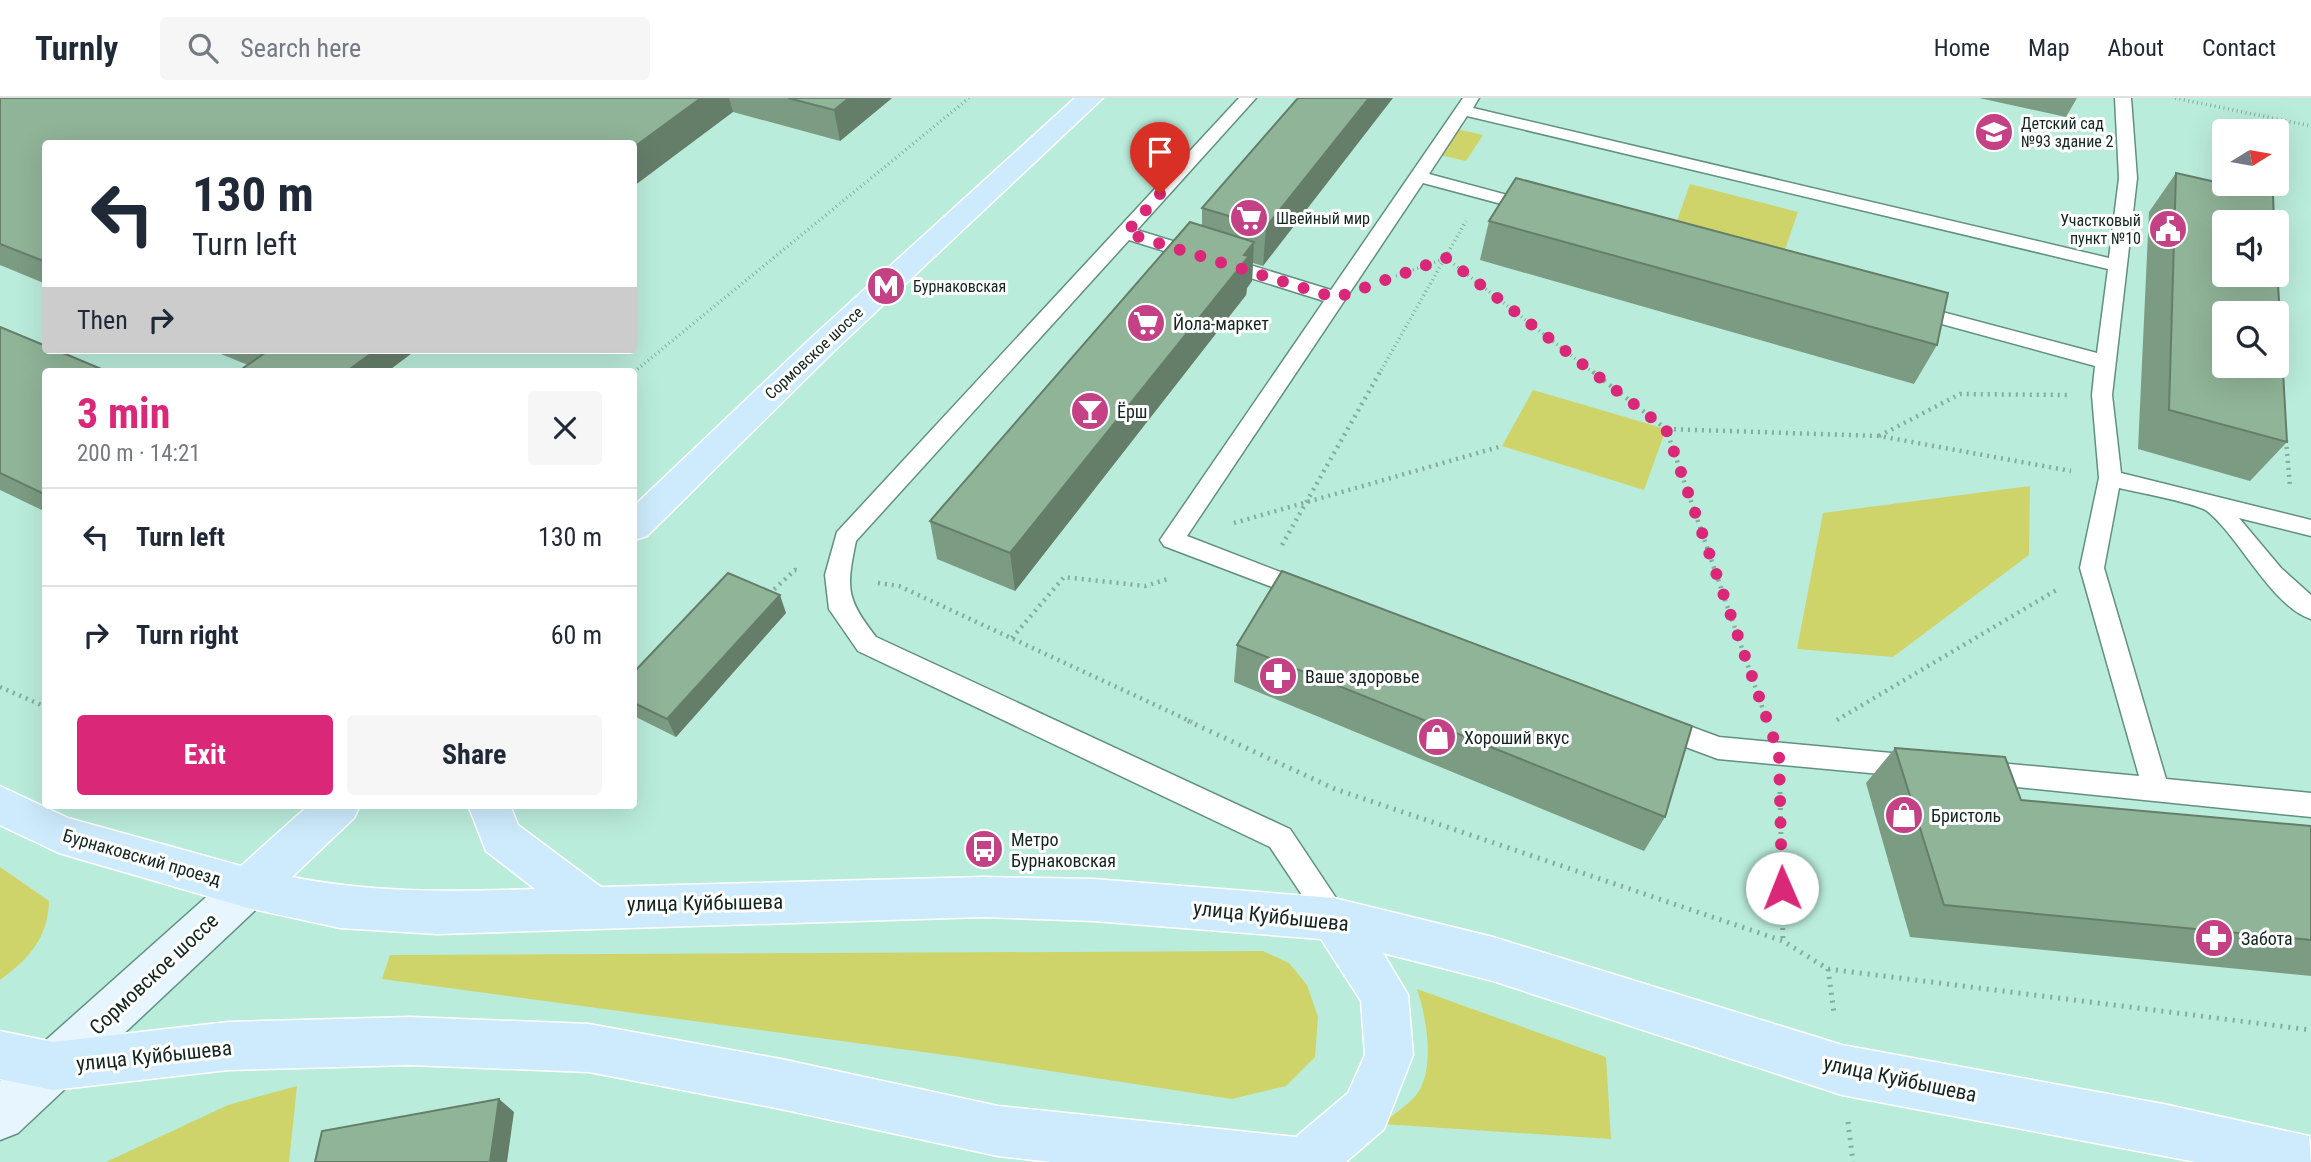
<!DOCTYPE html>
<meta charset="utf-8">
<style>
:root{--surface:#fff;--page:#f6f6f7;--text:#1f2937;--muted:#747a83;--line:#e0e1e3;--accent:#db2777}
body{margin:0;font-family:"Roboto Condensed",sans-serif;background:var(--page);color:var(--text);height:100vh;display:flex;flex-direction:column;font-size:26px;white-space:nowrap}
*{box-sizing:border-box;margin:0}
p{font-size:23px;color:var(--muted)}
.icon{flex:none;width:38px;height:38px;fill:none;stroke:currentColor;stroke-width:2;stroke-linecap:round;stroke-linejoin:round}
.map{position:relative;flex:1;overflow:hidden}
.side{position:absolute;left:42px;top:270px;width:595px;height:441px;display:flex;flex-direction:column;background:var(--surface);border-radius:7px;box-shadow:0 7px 28px #0002}
.side>*{flex:none}
.banner{position:absolute;left:42px;top:42px;width:595px;height:214px;border-radius:7px;box-shadow:0 7px 28px #0002;background:#fff;color:var(--text);overflow:hidden}
.needle{width:46px;rotate:79deg}
.tools{position:absolute;left:2212px;top:21px;display:grid;gap:14px}
.tools a{display:grid;place-items:center;width:77px;height:77px;border-radius:7px;background:var(--surface);box-shadow:0 7px 28px #0002;font-size:35px}
.pin{position:absolute;display:grid;place-items:center;width:60px;height:60px;color:#fff;margin:-72px -30px;border-radius:50% 50% 50% 0;rotate:-45deg;box-shadow:0 0 7px #0007}
.pin .icon{rotate:45deg}
.me{position:absolute;width:77px;margin:-38px;rotate:359deg;stroke-linejoin:round;filter:drop-shadow(0 0 5px #0008)}
.turn{display:flex;align-items:center;gap:24px;height:147px;padding:0 35px;font-size:32px}
.turn .icon{width:91px;height:91px;stroke-width:2.5}
.turn b{display:block;font-size:49px;line-height:60px}
.then{display:flex;align-items:center;height:66px;padding:0 35px;background:#0003;gap:14px;font-size:26px}
.round{display:grid;place-items:center;flex:none;width:74px;height:74px;border-radius:7px;background:var(--page)}
.headline{display:flex;align-items:center;justify-content:space-between;height:119px;padding:0 35px}
h1{font-size:42px;font-weight:700;line-height:52px;color:var(--accent)}
.action{display:flex;gap:14px;margin-top:auto;padding:14px 35px}
.action a{flex:1;height:80px;border-radius:7px;background:var(--accent);color:#fff;font-size:28px;font-weight:700;line-height:80px;text-align:center}
.action a+a{background:var(--page);color:var(--text)}
ul{padding:0;list-style:none}
li{display:flex;align-items:center;gap:21px;height:98px;padding:0 35px;border-top:2px solid var(--line)}
li div{flex:1}
li b{display:block;font-size:26px}
li em{font-style:normal}
header{display:flex;align-items:center;gap:42px;box-sizing:border-box;height:98px;padding:0 35px;background:var(--surface);border-bottom:2px solid var(--line)}
header strong{font-size:33px}
nav{display:flex;gap:38px;margin-inline-start:auto;font-size:24px}
.search{width:490px;height:63px;background:var(--page);display:flex;align-items:center;gap:18px;box-sizing:border-box;padding:0 24px;border-radius:7px;color:var(--muted);font-size:26px}
.map>svg:first-child{display:block}
</style>
<header>
<strong>Turnly</strong>
<div class="search"><svg class="icon" aria-label="search" viewBox="0 0 24 24"><circle cx="10" cy="10" r="6"/><path d="M15 15l6 6"/></svg>Search here</div>
<nav><a>Home</a><a>Map</a><a>About</a><a>Contact</a></nav>
</header>
<div class="map">
<svg width="2311" height="1064" viewBox="0 0 2311 1064">
<rect width="100%" height="100%" fill="#baecdb"/>
<path fill="#ced46a" d="M1453 30 1483 37 1466 63 1435 56Z
M1690 86 1798 114 1782 160 1674 131Z
M1533 292 1666 331 1644 392 1502 348Z
M2030 388 2029 457 1893 559 1797 551 1823 415Z
M0 769 49 803C48 840 29 861 0 882Z
M1263 853 1289 865 1307 887 1318 919 1315 959 1286 988 1232 1001 960 959 382 881 390 857Z
M1417 891 1606 959 1611 1041 1383 1026C1393 1016 1412 1005 1419 993 1435 966 1426 918 1417 891Z
M297 988 289 1064H106L228 1007Z"/>
<g fill="none" stroke-linecap="round" stroke-linejoin="round">
<defs>
<path id="lane" d="M1239 0H1256L1137 132 1331 192 1463 0H1479L1473 10 2109 160 2119 80 2115 0H2131L2137 80 2112 297 2121 375 2311 422V438L2239 420 2281 470 2311 497V521C2272 509 2238 437 2207 413 2196 405 2136 394 2119 390L2104 470 2166 681 2311 695V719L1977 685 1968 682 1964 674 1968 666 1977 663 2139 678 2080 470 2099 380 2092 297 2095 268 1905 216 1902 212 1912 206 2097 255 2108 171 1467 18 1429 76 1541 106 1544 110 1535 115 1423 85 1187 438 1314 487 1318 493 1314 499 1306 502 1298 499 1164 448 1160 442 1324 203 1129 142 856 443C846 491 846 500 876 539L1290 731 1344 812 1349 821 1344 830 1334 834 1324 830 1270 749 858 553 829 511 825 477 837 434Z
M1657 616 1719 639 1913 657 1922 660 1926 668 1922 676 1913 679 1718 661 1648 635 1644 627 1648 619Z"/>
<path id="secondary" d="M248 770 264 776 270 790 264 804 18 1035 0 1042V983L232 776Z"/>
<path id="primary" d="M1075 0H1103L833 254 647 438 634 442V408L811 240Z
M0 688 68 720 241 768 309 707H360L354 720 292 779C372 795 452 794 535 791L486 753 468 707H510L518 727 601 789 983 779 1094 781 1334 800 1493 839 1842 947 2163 1006 2309 1038 2311 1064H2196L1842 997 1493 883 1383 855 1408 897 1413 957 1384 1031 1346 1064H1051L998 1058 781 1011 589 974 410 967 228 972 53 992 0 981V933L53 944 228 924 410 919 589 926 781 961 998 1008 1296 1039 1348 995 1365 957 1361 903 1321 841 1094 823 983 819 437 836 340 830 248 810 59 755 0 727Z"/>
</defs>
<use href="#lane" stroke="#619081" stroke-width="3"/>
<use href="#secondary" stroke="#619081" stroke-width="3"/>
<use href="#primary" stroke="#fff" stroke-width="3"/>
<path stroke="#84ac9e" stroke-width="3.5" stroke-dasharray="1 3.5" stroke-linecap="butt" d="M2175 0 2311 28
M1396 178 1446 160 1595 276
M634 274 969 0
M1379 276 1466 123"/>
<path stroke="#84ac9e" stroke-width="4.5" stroke-dasharray="2 5" stroke-linecap="butt" d="M1593 274 1666 331 1765 617
M1667 331 1879 338 2071 373
M1879 338 1960 296 2067 297
M2286 342 2290 389
M1234 425 1502 348
M1282 447 1380 274
M878 485 899 488 1192 624
M769 496 795 472 800 473
M1012 540 1064 479 1145 488 1171 480
M0 589 46 609
M1837 622 2058 491"/>
<path stroke="#84ac9e" stroke-width="5" stroke-dasharray="2 6" stroke-linecap="butt" d="M1188 623 1335 691 1783 843 1828 871 2311 932
M1780 694 1783 843
M1828 871 1834 915
M1848 1024 1853 1064"/>
<use href="#lane" fill="#fff" fill-rule="evenodd"/>
<use href="#secondary" fill="#e6f5fe" fill-rule="evenodd"/>
<use href="#primary" fill="#cdebfc" fill-rule="evenodd"/>
</g>
<path fill="#7c9b83" d="M0 0H892L840 43 733 14 46 46V186L0 167Z
M1298 0 1263 168 1253 165 1252 183 1247 190 1246 197 1015 493 937 461 930 423 1202 128V110Z
M1979 0H2077L2066 19Z
M2176 75 2287 344 2250 383 2138 351 2149 114Z
M1489 123 1937 247 1914 286 1480 162Z
M0 229 46 273V414L0 392Z
M211 252H416L388 273H239L248 267Z
M786 515 676 639 634 618V574Z
M1237 547 1665 719 1644 753 1234 584Z
M1895 650 2021 702 2311 728V878L1910 839 1866 685Z"/>
<path fill="#657e6a" d="M701 0H729L733 14 634 88V49Z
M849 0H892L840 43 834 12Z
M1369 0H1393L1263 168 1266 129Z
M1254 144 1252 183 1247 190 1246 197 1015 493 1010 455Z
M364 252H416L388 273H347Z
M780 497 786 515 676 639 667 621Z
M499 1001 514 1014 507 1064H490Z"/>
<path fill="#90b498" stroke="#657e6a" stroke-width="2" fill-rule="evenodd" d="M0 0H701L634 49V46H46V164L0 146Z
M788 0H849L834 12Z
M1298 0H1369L1266 129 1202 110Z
M2176 75 2273 97 2274 124H2224V177H2277V168L2287 344 2169 312ZM2224 215H2277V268H2224Z
M1516 80 1948 195 1937 247 1489 123Z
M1190 124 1254 144 1244 157 1249 158 1010 455 930 423Z
M0 229 46 248V252H56L106 273H46V397L0 375Z
M269 252H376L347 273H239Z
M1282 473 1692 628 1665 719 1237 547Z
M728 475 780 497 667 621 634 605V574Z
M1895 650 2005 659 2021 702 2311 728V842L1944 807Z
M499 1001 490 1064H315L322 1033Z"/>
<g fill="none" stroke-linecap="round" stroke-linejoin="round">
<path stroke="#db2777" stroke-width="12" stroke-dasharray="0 21.6" d="M1160 96 1126 135 1336 200 1446 160 1666 331 1779 656 1782 790"/>
</g>
<defs>
<symbol id="school-disc" viewBox="-11 -11 22 22"><circle r="9.5" fill="#c44186" stroke="#fff"/><path d="M0-5L7-2L0 1L-7-2ZM-4 1L0 2.5L4 1V4Q0 6-4 4Z" fill="#fff"/></symbol>
<symbol id="supermarket-disc" viewBox="-11 -11 22 22"><circle r="9.5" fill="#c44186" stroke="#fff"/><path d="M-6-5.5h2.5l.6 2H6L4.5 2H-2.5L-4.4-4H-6ZM-1.5 3.2a1.3 1.3 0 1 0 .1 0ZM3 3.2a1.3 1.3 0 1 0 .1 0Z" fill="#fff"/></symbol>
<symbol id="civic-disc" viewBox="-11 -11 22 22"><circle r="9.5" fill="#c44186" stroke="#fff"/><path d="M-.6-6.5H3V-4.5H.6V-3L4-1V1h2V6H-6V1h2V-1L-.6-3ZM-1.2 2.5V6h2.4V2.5Z" fill="#fff"/></symbol>
<symbol id="metro-disc" viewBox="-11 -11 22 22"><circle r="9.5" fill="#c44186" stroke="#fff"/><path d="M-5.5 5V-5H-3L0 0L3-5H5.5V5H3V-.5L0 4L-3-.5V5Z" fill="#fff"/></symbol>
<symbol id="bar-disc" viewBox="-11 -11 22 22"><circle r="9.5" fill="#c44186" stroke="#fff"/><path d="M-6-5H6L.8 .8V4.5H3.5V6h-7V4.5H-.8V.8Z" fill="#fff"/></symbol>
<symbol id="pharmacy-disc" viewBox="-11 -11 22 22"><circle r="9.5" fill="#c44186" stroke="#fff"/><path d="M-2-6h4v4h4v4h-4v4h-4v-4h-4v-4h4Z" fill="#fff"/></symbol>
<symbol id="shop-disc" viewBox="-11 -11 22 22"><circle r="9.5" fill="#c44186" stroke="#fff"/><path d="M-5-2.5h2.3a2.7 3.5 0 0 1 5.4 0H5L5.5 6h-11ZM-1.5-2.5h3a1.5 2.3 0 0 0-3 0Z" fill="#fff"/></symbol>
<symbol id="bus-disc" viewBox="-11 -11 22 22"><circle r="9.5" fill="#c44186" stroke="#fff"/><path d="M-5-6H5V4H4V6H2V4H-2V6H-4V4H-5ZM-3.5-4V0h7V-4ZM-3.5 1.2v1.5H-2V1.2ZM2 1.2v1.5H3.5V1.2Z" fill="#fff"/></symbol>
</defs>
<g fill-rule="evenodd">
<use href="#school-disc" x="1972" y="12" width="44" height="44"/>
<use href="#supermarket-disc" x="1227" y="98" width="44" height="44"/>
<use href="#civic-disc" x="2146" y="109" width="44" height="44"/>
<use href="#metro-disc" x="864" y="166" width="44" height="44"/>
<use href="#supermarket-disc" x="1124" y="203" width="44" height="44"/>
<use href="#bar-disc" x="1068" y="291" width="44" height="44"/>
<use href="#pharmacy-disc" x="1256" y="556" width="44" height="44"/>
<use href="#shop-disc" x="1415" y="617" width="44" height="44"/>
<use href="#shop-disc" x="1882" y="695" width="44" height="44"/>
<use href="#bus-disc" x="962" y="729" width="44" height="44"/>
<use href="#pharmacy-disc" x="2192" y="818" width="44" height="44"/>
</g>
<g text-anchor="middle" dominant-baseline="central" stroke-width="6" stroke-linejoin="round" paint-order="stroke">
<g font-size="16" fill="#12251f" stroke="#fff" text-anchor="start">
<text x="2021" y="25">Детский сад<tspan x="2021" dy="18">№93 здание 2</tspan></text>
<text x="1276" y="120">Швейный мир</text>
<text x="2141" y="122" text-anchor="end">Участковый<tspan x="2141" dy="18">пункт №10</tspan></text>
<text x="913" y="188">Бурнаковская</text>
</g>
<g font-size="16" fill="#12251f" stroke="#fff">
<text transform="translate(814 255) rotate(-43)">Сормовское шоссе</text>
</g>
<g font-size="18" fill="#12251f" stroke="#fff" text-anchor="start">
<text x="1173" y="225">Йола-маркет</text>
<text x="1117" y="313">Ёрш</text>
<text x="1305" y="578">Ваше здоровье</text>
<text x="1464" y="639">Хороший вкус</text>
<text x="1931" y="717">Бристоль</text>
<text x="1011" y="741">Метро<tspan x="1011" dy="21">Бурнаковская</tspan></text>
<text x="2241" y="840">Забота</text>
</g>
<g font-size="18" fill="#12251f" stroke="#fff">
<text transform="translate(142 759) rotate(16)">Бурнаковский проезд</text>
</g>
<g font-size="21" fill="#12251f" stroke="#fff">
<text transform="translate(705 805) rotate(-1)">улица Куйбышева</text>
<text transform="translate(1271 818) rotate(6)">улица Куйбышева</text>
<text transform="translate(154 876) rotate(-43)">Сормовское шоссе</text>
<text transform="translate(154 958) rotate(-6)">улица Куйбышева</text>
<text transform="translate(1900 981) rotate(12)">улица Куйбышева</text>
</g>
</g>
</svg>
<div class="tools">
<a><svg class="needle" viewBox="-14 -14 28 28"><path d="M0-13l5 13h-10z" fill="#e53935"/><path d="M0 13l5-13h-10z" fill="#747a83"/></svg></a>
<a><svg class="icon" aria-label="sound" viewBox="0 0 24 24"><path d="M4 9h4l5-4v14l-5-4H4zM17 9q2 3 0 6"/></svg></a>
<a><svg class="icon" aria-label="search" viewBox="0 0 24 24"><circle cx="10" cy="10" r="6"/><path d="M15 15l6 6"/></svg></a>
</div>
<div class="pin" style="left:1160px;top:96px;background:#d93025"><svg class="icon" aria-label="arrive" viewBox="0 0 24 24"><path d="M6 21V4h12l-3 4 3 4H6"/></svg></div>
<svg class="me" style="left:1782px;top:790px" viewBox="-20 -20 40 40"><circle r="19" fill="#fff"/><path d="M0-13L10 11 0 6-10 11z" fill="#db2777"/></svg>
<div class="banner">
<div class="turn"><svg class="icon" aria-label="left" viewBox="0 0 24 24"><path d="M17 20v-9H6M10 6l-5 5 5 5"/></svg><div><b>130 m</b>Turn left</div></div>
<div class="then">Then<svg class="icon" aria-label="right" viewBox="0 0 24 24"><path d="M7 20v-9h11M14 6l5 5-5 5"/></svg></div>
</div>
<section class="side">
<div class="headline"><div><h1>3 min</h1><p>200 m · 14:21</p></div><a class="round"><svg class="icon" aria-label="close" viewBox="0 0 24 24"><path d="M6 6l12 12M18 6L6 18"/></svg></a></div>
<ul>
<li><svg class="icon" aria-label="left" viewBox="0 0 24 24"><path d="M17 20v-9H6M10 6l-5 5 5 5"/></svg><div><b>Turn left</b></div><em>130 m</em></li>
<li><svg class="icon" aria-label="right" viewBox="0 0 24 24"><path d="M7 20v-9h11M14 6l5 5-5 5"/></svg><div><b>Turn right</b></div><em>60 m</em></li>
</ul>
<div class="action"><a>Exit</a><a>Share</a></div>
</section>
</div>
